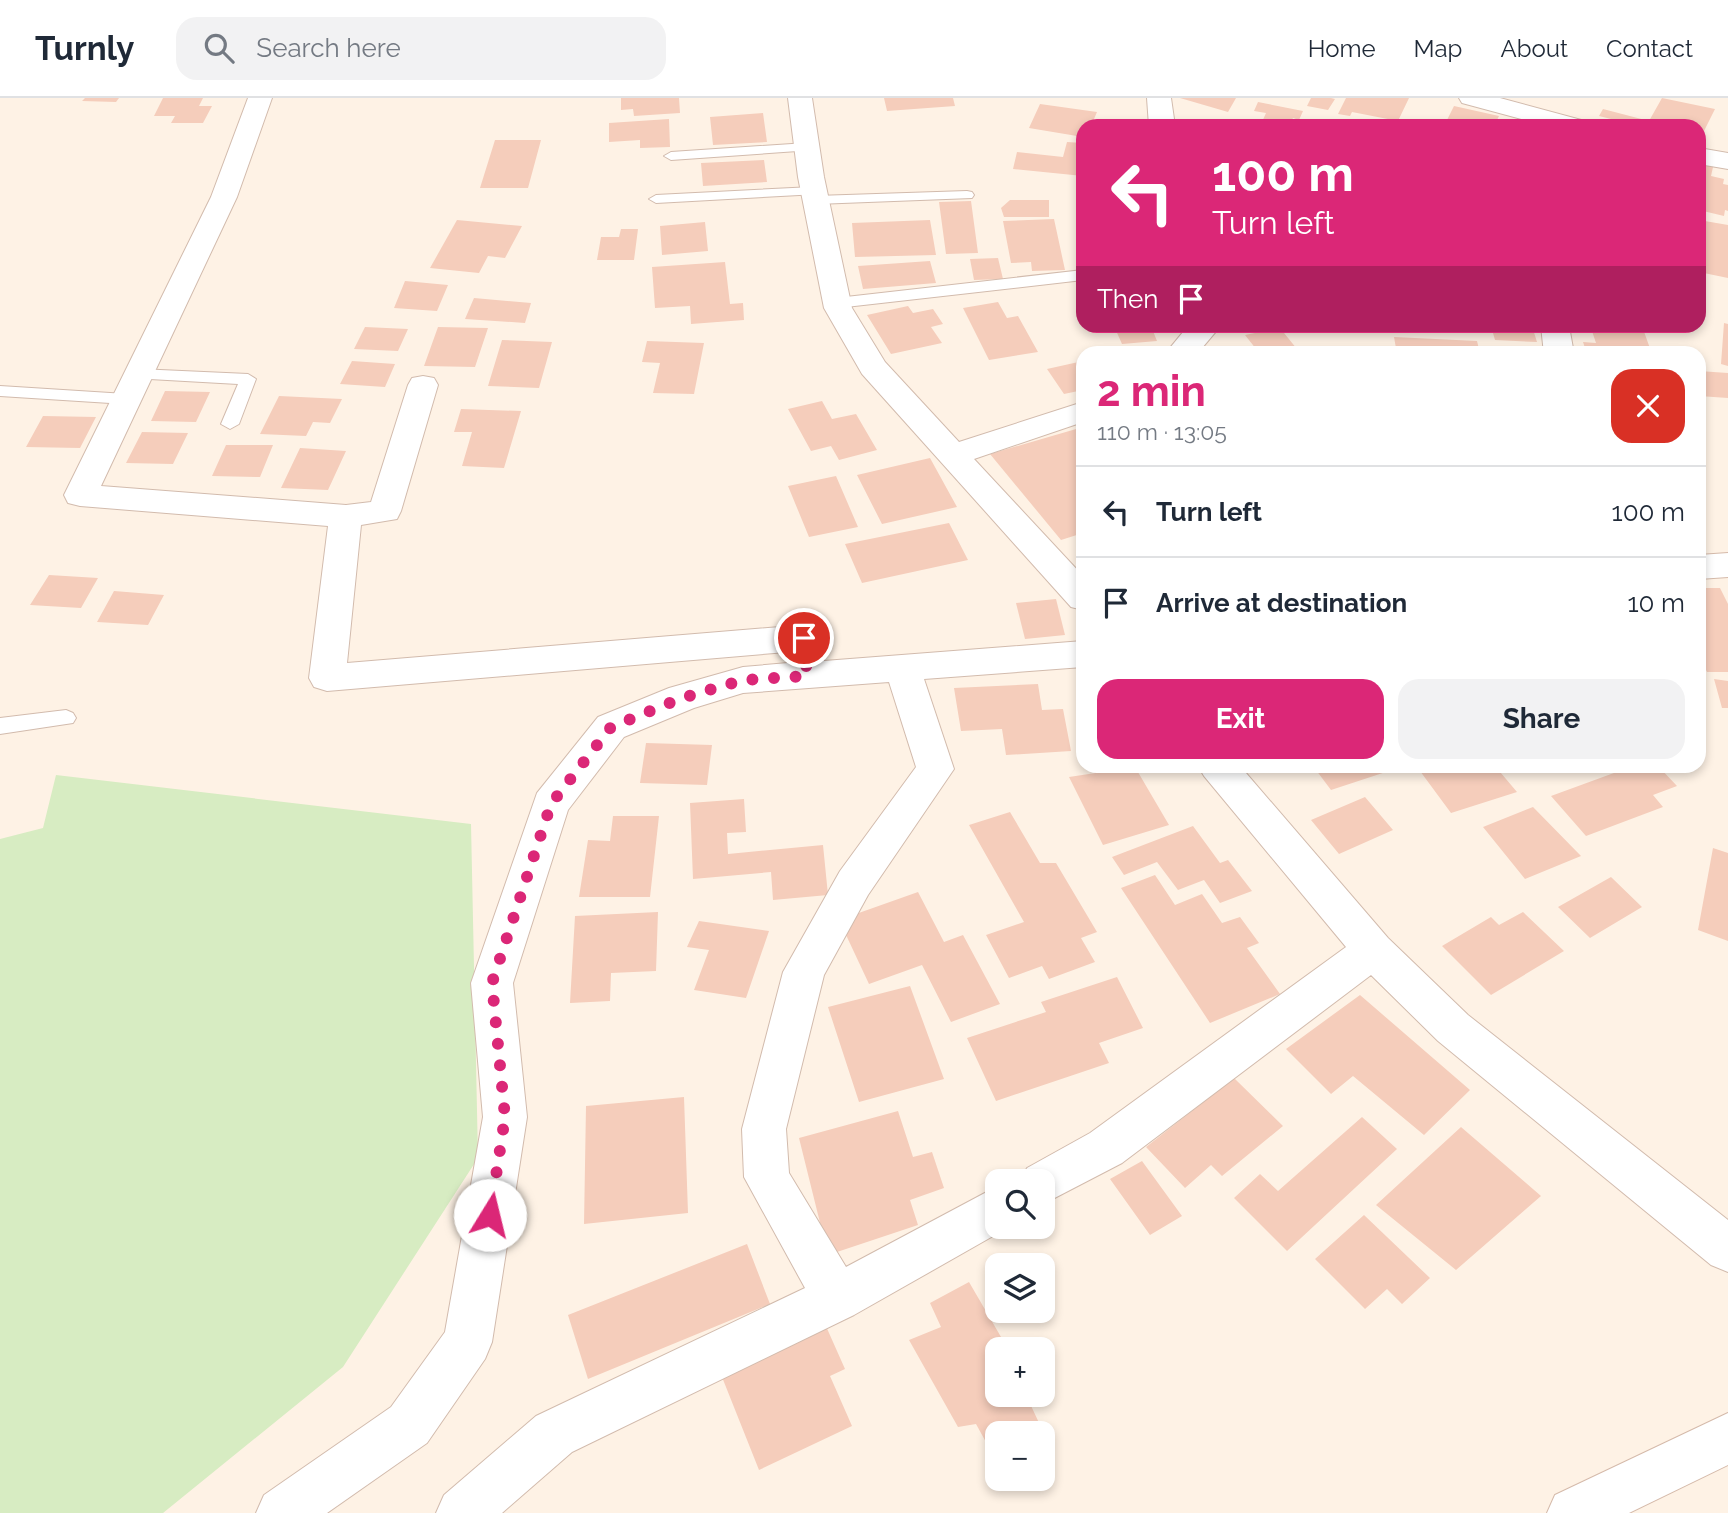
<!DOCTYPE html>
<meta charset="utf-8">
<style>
:root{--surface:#fff;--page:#f2f2f3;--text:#1f2937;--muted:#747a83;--line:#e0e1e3;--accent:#db2777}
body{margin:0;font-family:Raleway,sans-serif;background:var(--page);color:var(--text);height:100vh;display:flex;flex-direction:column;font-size:26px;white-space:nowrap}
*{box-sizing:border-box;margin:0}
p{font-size:23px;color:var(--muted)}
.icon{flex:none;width:38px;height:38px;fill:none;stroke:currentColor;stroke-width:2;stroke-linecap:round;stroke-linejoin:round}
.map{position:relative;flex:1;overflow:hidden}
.side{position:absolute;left:1076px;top:248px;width:630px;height:427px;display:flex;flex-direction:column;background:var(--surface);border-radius:21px;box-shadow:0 4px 10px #0003}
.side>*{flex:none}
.top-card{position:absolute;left:1076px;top:21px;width:630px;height:214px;border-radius:21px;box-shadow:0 4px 10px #0003;background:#db2777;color:#fff;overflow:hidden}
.buttons{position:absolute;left:985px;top:1071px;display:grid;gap:14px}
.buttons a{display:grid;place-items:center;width:70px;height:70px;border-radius:14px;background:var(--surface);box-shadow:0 4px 10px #0003;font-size:35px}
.pin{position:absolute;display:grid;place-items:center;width:60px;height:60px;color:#fff;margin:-30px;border:4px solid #fff;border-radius:50%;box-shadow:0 2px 7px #0007}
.me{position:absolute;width:77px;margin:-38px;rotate:9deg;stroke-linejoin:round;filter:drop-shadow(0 0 5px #0008)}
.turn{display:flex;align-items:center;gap:24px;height:147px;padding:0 21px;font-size:32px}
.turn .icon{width:91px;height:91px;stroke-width:2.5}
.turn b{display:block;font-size:49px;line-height:60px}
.then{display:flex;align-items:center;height:66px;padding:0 21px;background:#0003;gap:14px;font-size:26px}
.round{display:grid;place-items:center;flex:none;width:74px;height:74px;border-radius:21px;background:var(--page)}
.summary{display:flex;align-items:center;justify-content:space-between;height:119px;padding:0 21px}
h1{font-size:42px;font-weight:700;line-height:52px;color:var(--accent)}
.action{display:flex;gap:14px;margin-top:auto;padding:14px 21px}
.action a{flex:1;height:80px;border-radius:21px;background:var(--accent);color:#fff;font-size:28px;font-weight:700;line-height:80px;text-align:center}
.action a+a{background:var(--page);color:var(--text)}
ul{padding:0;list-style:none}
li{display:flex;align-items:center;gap:21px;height:91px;padding:0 21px;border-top:2px solid var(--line)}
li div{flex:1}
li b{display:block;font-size:26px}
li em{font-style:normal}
header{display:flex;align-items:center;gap:42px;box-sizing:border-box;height:98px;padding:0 35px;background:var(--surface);border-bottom:2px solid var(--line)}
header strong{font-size:33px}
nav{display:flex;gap:38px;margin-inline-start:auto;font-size:24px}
.search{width:490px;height:63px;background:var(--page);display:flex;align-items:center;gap:18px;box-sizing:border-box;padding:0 24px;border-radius:21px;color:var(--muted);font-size:26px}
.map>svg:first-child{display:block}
</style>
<header>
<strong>Turnly</strong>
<div class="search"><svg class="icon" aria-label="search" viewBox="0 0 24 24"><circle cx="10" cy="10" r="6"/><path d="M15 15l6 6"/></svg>Search here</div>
<nav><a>Home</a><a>Map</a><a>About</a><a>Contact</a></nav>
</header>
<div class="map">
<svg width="1728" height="1415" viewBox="0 0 1728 1415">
<rect width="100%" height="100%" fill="#fef2e5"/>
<path fill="#d7ecc2" d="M56 677 471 726 478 1060 343 1269 163 1415H0V741L43 730Z"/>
<path fill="#f5cdbb" d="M85 0H119L116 4 82 3Z
M163 0H203L199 8H212L203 25H171L175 18H154Z
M621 0H679L680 15 634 18 633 11 621 12Z
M884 0H953L955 8 887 13Z
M1180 0H1236L1228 14Z
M1311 0H1331L1335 1 1328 12 1307 8Z
M1346 0H1409L1398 23 1352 14 1350 18 1338 16Z
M1662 0 1715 11 1699 43V28H1640L1641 26 1629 23 1627 25 1599 18 1603 11 1649 23Z
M1258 4 1303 13 1299 22 1293 20 1290 26 1280 24 1279 28 1262 24 1266 15 1254 13Z
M1040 6 1097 14 1091 28H1083V39L1029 30Z
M1454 8 1499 18 1494 28H1444Z
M763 15 767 44 713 47 710 19Z
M669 21 670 49 640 50V42L609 44V25Z
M495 42H541L528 90H480Z
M1067 44 1083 45V78L1013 71 1017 54 1063 59Z
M764 62 767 84 703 88 701 65Z
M1699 66 1713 69 1711 78 1724 81 1723 86 1728 87V113L1725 112 1724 118 1699 112Z
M1010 102H1049V119H1004L1001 110Z
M971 103 978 155 946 156 939 104Z
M1054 121 1065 172 1032 173 1031 164 1011 165 1003 123Z
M457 122 522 128 505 160 488 158 479 175 430 170Z
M930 122 936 157 855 159 852 125Z
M1699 122 1728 127V180L1699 174Z
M705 124 708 153 662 157 660 128Z
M621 131H638L634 162H597L601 139H619Z
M998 160 1003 181 974 182 970 161Z
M930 163 936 185 863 191 858 168Z
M725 164 730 206 743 205 744 222 691 226 690 208 655 210 652 169Z
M405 183 448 187 437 213 394 210Z
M474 200 531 205 525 225 465 221Z
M998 204 1007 220 1018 218 1038 254 989 262 963 210Z
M908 208 913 215 933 211 943 226 931 229 942 245 891 256 867 217Z
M1724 225 1728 226V268L1721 266Z
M1114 228H1159L1162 234 1153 233 1157 243 1122 246Z
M1491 228H1532L1537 244 1495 242Z
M1575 228H1642L1652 256H1587L1583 244 1596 245 1592 233H1576Z
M365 229 408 231 398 253 354 251Z
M438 229 488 230 475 269 424 268Z
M1280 230 1301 256H1260L1245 237Z
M1394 239 1477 243 1480 255 1437 253V256H1397Z
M502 242 552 244 539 290 488 288Z
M647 243 704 245 694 296 653 295 660 265 642 264Z
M352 263 395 266 385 289 340 286Z
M1083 263V292L1064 296 1047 271Z
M1699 273 1728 275V300L1699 298Z
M165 293 210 294 196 324 151 323Z
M279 298 342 301 330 325 313 324 306 338 260 336Z
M822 303 832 321 856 316 877 352 839 362 831 348 811 353 788 311Z
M461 311 521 313 504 370 462 368 472 334H454Z
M43 318 96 319 80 350 26 349Z
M1083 329V435L1061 442 990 356Z
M142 334 188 335 173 366 126 365Z
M226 347H273L260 379 212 378Z
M300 350 346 353 328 392 281 390Z
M930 360 957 409 882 426 857 377Z
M836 378 858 429 809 439 788 388Z
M949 425 968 462 862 485 845 446Z
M49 477 98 480 81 510 30 507Z
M1699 490H1720L1728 506V574H1707L1699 558Z
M114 493 164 497 148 527 97 524Z
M1056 501 1065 537 1025 541 1016 505Z
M1714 581 1728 583V610H1722Z
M1038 586 1042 612 1063 611 1071 653 1006 657 1002 631 961 633 954 590Z
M646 645 712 647 707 687 640 685Z
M1313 668H1401V669L1331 692Z
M1432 668H1495L1517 694 1451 715 1420 673Z
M1633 668H1658L1677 688 1653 697 1663 709 1586 738 1551 698Z
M1135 669 1169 727 1103 747 1069 679Z
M1365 699 1393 732 1339 756 1311 722Z
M744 701 746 734 727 735 728 756 823 747 828 797 773 802 771 774 693 781 690 705Z
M1533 709 1581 758 1525 781 1483 729Z
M1010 714 1040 765H1056L1097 834 1081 840 1095 864 1049 881 1042 868 1009 880 986 837 1024 824 969 727Z
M613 718H659L650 799H579L588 742 610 743Z
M1193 728 1220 765 1228 762 1252 793 1220 805 1204 782 1178 792 1157 764 1124 777 1112 759Z
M1713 750 1728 755V843L1698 832Z
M1155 777 1175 807 1202 796 1222 825 1240 819 1259 845 1247 850 1280 896 1210 925 1121 790Z
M1611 779 1642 809 1590 840 1558 809Z
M918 794 944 844 963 837 1000 906 951 924 922 867 869 886 839 822Z
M658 814 656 873 611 875 610 903 570 905 575 818Z
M1523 814 1564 853 1491 897 1442 848 1491 819 1499 827Z
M699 823 769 833 746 900 694 892 709 852 687 849Z
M1117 879 1143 930 1099 945 1109 965 996 1003 967 940 1046 914 1041 904Z
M910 888 944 981 859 1004 828 909Z
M1360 897 1470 992 1424 1037 1353 978 1331 996 1286 951Z
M1234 980 1283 1028 1222 1078 1211 1067 1185 1090 1146 1049Z
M684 999 688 1115 584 1126 586 1008Z
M898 1013 913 1059 932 1054 944 1090 910 1102 918 1127 828 1157 799 1040Z
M1362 1019 1397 1051 1287 1153 1234 1100 1260 1076 1278 1093Z
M1461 1029 1541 1098 1456 1172 1376 1107Z
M1142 1063 1182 1118 1150 1137 1110 1081Z
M1364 1117 1430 1180 1402 1206 1387 1191 1365 1211 1315 1161Z
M747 1146 770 1206 588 1281 568 1217Z
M969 1184 1008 1251H998V1297H1026L1040 1327 1027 1335H998V1352L992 1355 976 1326 958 1329 909 1242 941 1229 930 1205Z
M825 1226 845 1271 830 1278 852 1328 759 1372 720 1274Z"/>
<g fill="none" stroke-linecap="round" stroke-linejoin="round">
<defs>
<path id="lane" d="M807 45 812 46V52L671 62 664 58 671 54Z
M813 89 820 93 818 96 656 105 649 101 656 97Z
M967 93 972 94 974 97 972 100 816 106 809 102 816 98Z
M1083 172V182L837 210 829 205 837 200Z
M138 271 248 276 256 281 239 326 230 331 221 326 238 286 132 280 130 276Z
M0 288 126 296 134 301 126 306 0 298Z
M66 612 73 615 76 620 73 625 0 636V620Z"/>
<path id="street" d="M248 0H272L237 99 101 388 346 407 371 404 408 287 412 280 423 278 434 280 438 287 401 413 397 421 361 427 347 565 804 527 816 531 822 540 824 563 1083 543V569L924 581 954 671 868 797 824 877 786 1031 789 1075 846 1169 998 1088V1129H1009L854 1217 572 1354 502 1415H436L444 1397 536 1318 805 1190 744 1079 742 1031 783 874 840 773 916 669 889 584 743 595 694 610 624 639 568 712 513 885 527 1019 492 1244 485 1261 427 1345 327 1415H256L264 1397 391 1309 445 1234 483 1019 471 885 537 695 598 619 669 590 743 569 788 565 787 554 327 593 314 589 309 580 328 428 80 408 68 405 64 397 211 99Z
M788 0H812L824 79 852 210 885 264 959 344 1083 304V324L974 361 1083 478V512L1071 509 862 276 824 210 798 79Z
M1147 0H1171L1175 28H1149Z
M1459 0H1500L1585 23 1589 28H1547L1462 5Z
M1699 50 1728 55V71L1699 66Z
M1188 228H1216L1218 231 1197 256H1165Z
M1541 228H1569L1574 256H1544Z
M1198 668H1240L1388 840 1468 917 1728 1122V1174L1711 1167 1438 943 1371 877 1122 1065 1043 1106V1083H1021L1027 1070 1090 1035 1346 849 1204 678Z"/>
<path id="secondary" d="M1728 455V479L1699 481V457Z
M1728 1315V1367L1629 1415H1547L1555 1397Z"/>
</defs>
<use href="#lane" stroke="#d2bbad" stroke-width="2"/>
<use href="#street" stroke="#d2bbad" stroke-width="2"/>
<use href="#secondary" stroke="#d5baaa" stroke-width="2"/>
<use href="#lane" fill="#fff" fill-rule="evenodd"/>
<use href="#street" fill="#fff" fill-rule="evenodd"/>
<use href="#secondary" fill="#fff" fill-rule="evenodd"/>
</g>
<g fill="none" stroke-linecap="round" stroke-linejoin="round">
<path stroke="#db2777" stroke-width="12" stroke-dasharray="0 21.6" d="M490 1117 505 1019 492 885 551 706 611 629 682 600 743 582 807 578 804 540"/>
</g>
</svg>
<div class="buttons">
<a><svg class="icon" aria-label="search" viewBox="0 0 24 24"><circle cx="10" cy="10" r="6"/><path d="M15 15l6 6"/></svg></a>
<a><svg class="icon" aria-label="layers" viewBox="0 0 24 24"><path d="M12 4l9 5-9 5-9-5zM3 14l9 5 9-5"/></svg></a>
<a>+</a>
<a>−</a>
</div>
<div class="pin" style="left:804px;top:540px;background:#d93025"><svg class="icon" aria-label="arrive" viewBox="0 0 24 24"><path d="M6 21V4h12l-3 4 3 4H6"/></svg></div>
<svg class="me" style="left:490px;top:1117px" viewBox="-20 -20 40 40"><circle r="19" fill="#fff"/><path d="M0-13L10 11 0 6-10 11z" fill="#db2777"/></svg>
<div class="top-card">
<div class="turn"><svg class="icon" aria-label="left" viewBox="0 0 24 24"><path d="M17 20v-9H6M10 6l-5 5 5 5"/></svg><div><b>100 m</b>Turn left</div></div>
<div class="then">Then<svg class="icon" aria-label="arrive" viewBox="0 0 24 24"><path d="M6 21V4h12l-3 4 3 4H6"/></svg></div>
</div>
<section class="side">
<div class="summary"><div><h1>2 min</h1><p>110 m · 13:05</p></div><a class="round" style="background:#d93025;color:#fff"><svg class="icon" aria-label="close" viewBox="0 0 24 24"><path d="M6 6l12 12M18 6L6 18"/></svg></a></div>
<ul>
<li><svg class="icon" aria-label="left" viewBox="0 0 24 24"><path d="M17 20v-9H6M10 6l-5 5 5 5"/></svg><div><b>Turn left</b></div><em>100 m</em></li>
<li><svg class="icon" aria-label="arrive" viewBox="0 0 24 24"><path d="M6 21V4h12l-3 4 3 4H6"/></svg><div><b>Arrive at destination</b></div><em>10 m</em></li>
</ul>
<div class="action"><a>Exit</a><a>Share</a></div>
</section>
</div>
